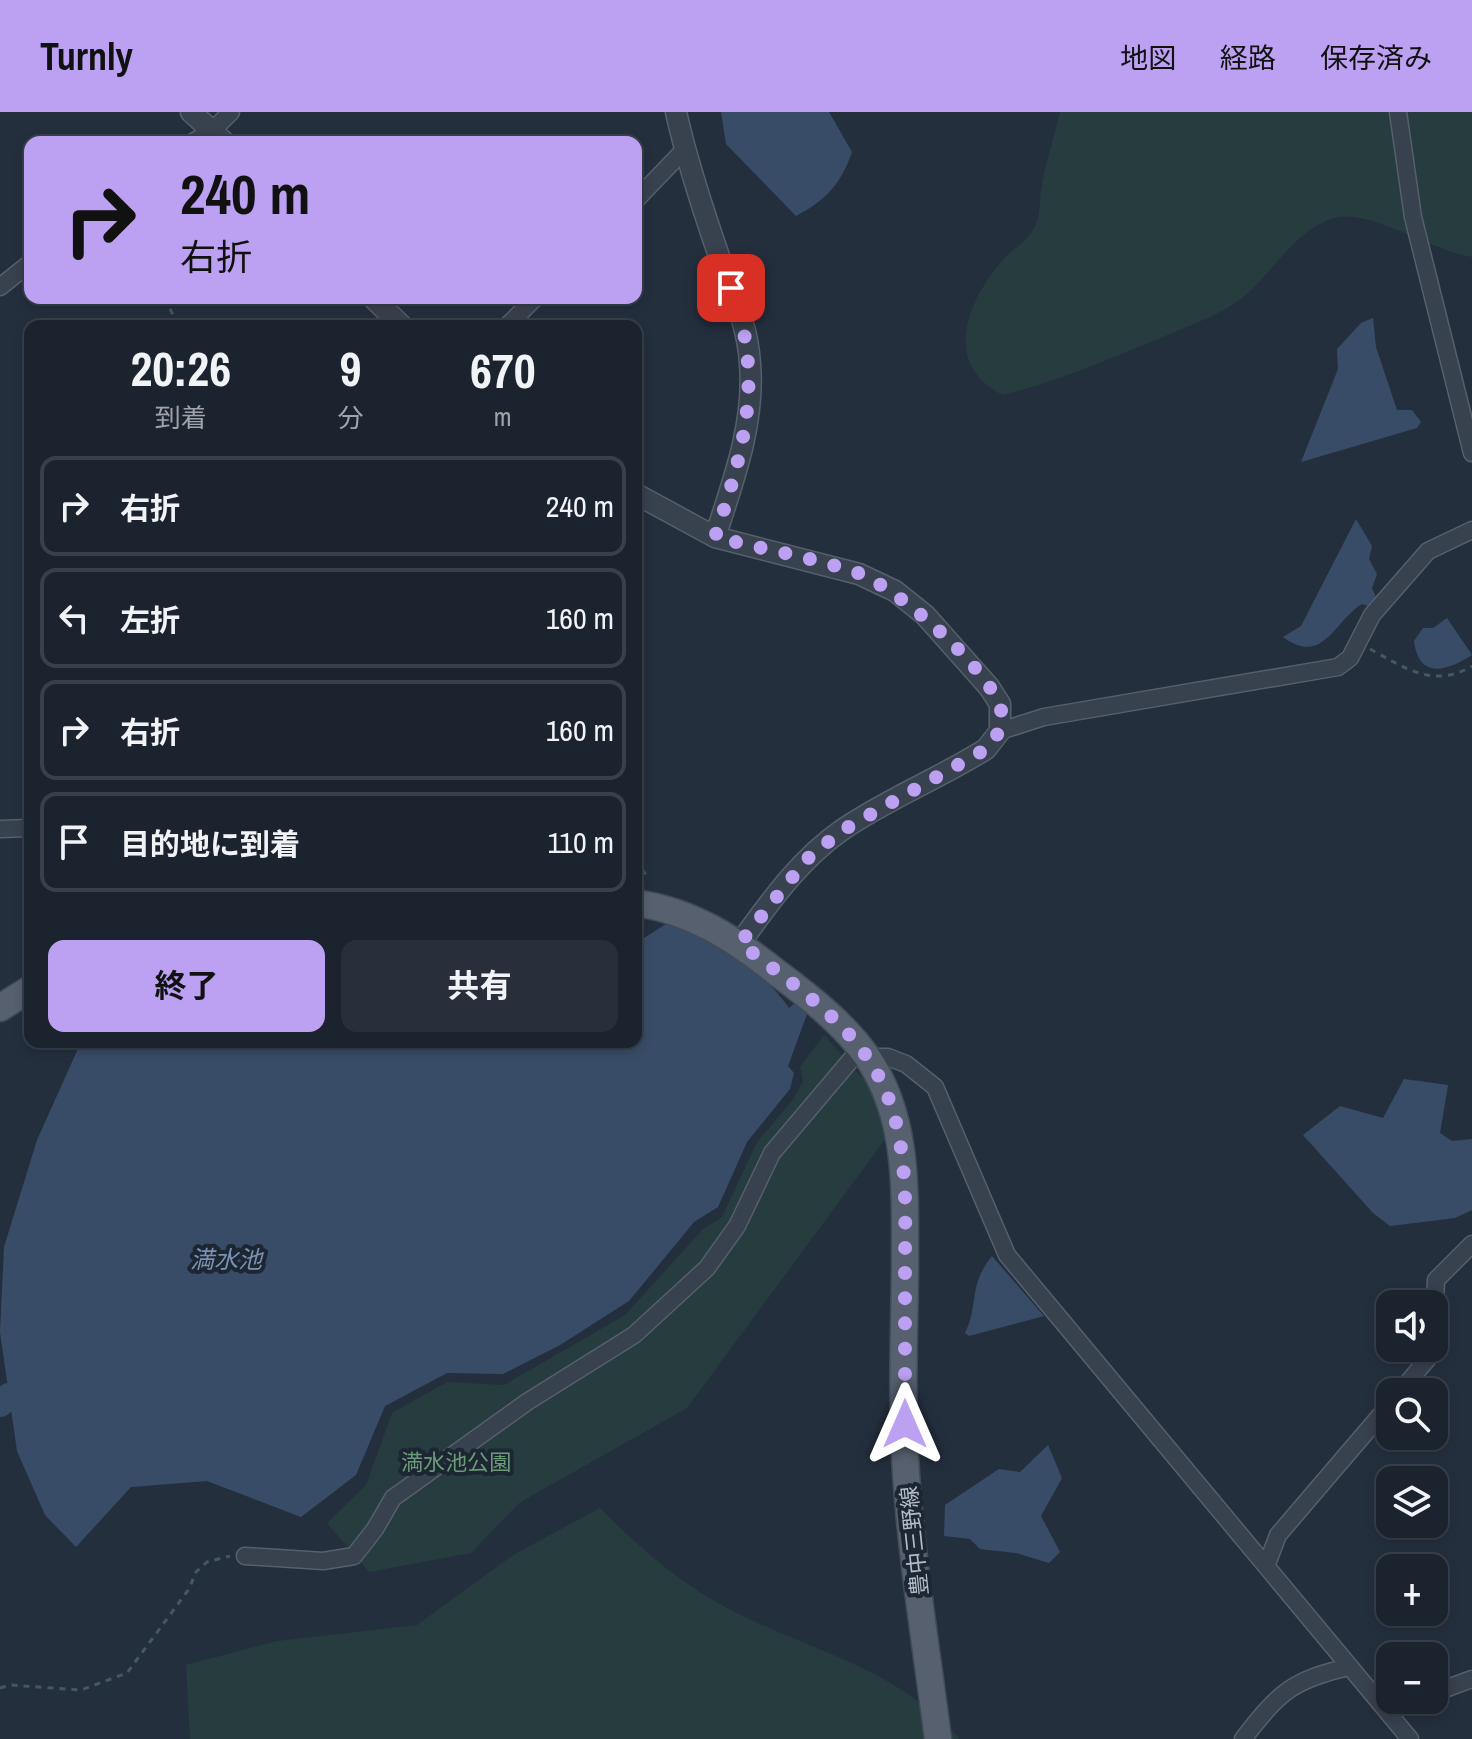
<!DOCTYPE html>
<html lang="ja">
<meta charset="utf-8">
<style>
:root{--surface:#1b232e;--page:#282f3a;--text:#f1f3f6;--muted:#a0a4aa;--line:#39404a;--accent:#bca0f2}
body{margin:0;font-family:"Archivo Narrow","Noto Sans JP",sans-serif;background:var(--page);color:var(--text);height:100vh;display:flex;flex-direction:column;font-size:30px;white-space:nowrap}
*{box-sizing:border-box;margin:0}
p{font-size:26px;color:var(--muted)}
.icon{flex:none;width:44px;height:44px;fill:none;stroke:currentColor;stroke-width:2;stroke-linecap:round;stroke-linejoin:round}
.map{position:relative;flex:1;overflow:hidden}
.details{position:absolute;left:24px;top:208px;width:618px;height:728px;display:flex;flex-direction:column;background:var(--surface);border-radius:16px;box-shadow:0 4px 12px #0003,0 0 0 2px var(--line)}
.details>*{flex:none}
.banner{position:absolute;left:24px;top:24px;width:618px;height:168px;border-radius:16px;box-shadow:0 4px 12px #0003,0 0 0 2px var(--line);background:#bca0f2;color:#111;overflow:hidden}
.tools{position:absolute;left:1376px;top:1178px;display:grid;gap:16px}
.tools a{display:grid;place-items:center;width:72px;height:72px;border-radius:16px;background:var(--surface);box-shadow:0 4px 12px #0003,0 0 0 2px var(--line);font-size:40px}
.pin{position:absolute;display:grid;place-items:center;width:68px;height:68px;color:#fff;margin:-34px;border-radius:16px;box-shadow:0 4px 12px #0006}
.me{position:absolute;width:88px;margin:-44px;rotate:0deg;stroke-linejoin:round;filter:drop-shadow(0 0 6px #0008)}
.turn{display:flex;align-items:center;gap:28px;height:168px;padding:0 24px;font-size:36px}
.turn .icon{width:104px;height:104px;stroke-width:2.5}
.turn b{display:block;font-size:56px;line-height:68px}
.eta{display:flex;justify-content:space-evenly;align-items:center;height:136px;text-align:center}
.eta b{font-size:48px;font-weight:700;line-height:56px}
.action{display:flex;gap:16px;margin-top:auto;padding:16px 24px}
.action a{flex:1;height:92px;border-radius:16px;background:var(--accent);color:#111;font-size:32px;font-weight:700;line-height:92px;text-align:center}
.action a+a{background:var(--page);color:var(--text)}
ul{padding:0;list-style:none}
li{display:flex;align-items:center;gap:24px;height:100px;margin:0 16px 12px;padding:0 8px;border:4px solid var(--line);border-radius:16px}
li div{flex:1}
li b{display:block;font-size:30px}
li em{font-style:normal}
header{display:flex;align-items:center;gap:48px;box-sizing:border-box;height:112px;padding:0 40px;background:var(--accent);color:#111}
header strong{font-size:38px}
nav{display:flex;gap:44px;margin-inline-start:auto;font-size:28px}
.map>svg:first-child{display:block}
</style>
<header>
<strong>Turnly</strong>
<nav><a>地図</a><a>経路</a><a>保存済み</a></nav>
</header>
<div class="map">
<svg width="1472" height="1627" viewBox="0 0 1472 1627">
<rect width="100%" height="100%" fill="#242f3e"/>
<path fill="#263c3f" d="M1060 0H1472V145C1433 139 1373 99 1339 105 1296 114 1273 162 1241 187 1221 202 1193 212 1170 222 1114 245 1062 268 1003 283 942 252 966 191 1002 149 1013 136 1028 130 1035 114 1041 103 1039 90 1041 78 1045 52 1054 26 1060 0Z
M824 923 873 978 889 1022 687 1296 519 1391 471 1441 369 1460 327 1411 366 1373 392 1301 447 1270 504 1273 625 1203 703 1117 722 1105 757 1030 792 989 803 969 800 955Z
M600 1396C639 1435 679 1471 729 1497 810 1539 896 1555 960 1627H190L186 1553 277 1529 417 1513 513 1443Z"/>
<path fill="#394c67" d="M721 0H829L852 40C841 72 826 88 796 104L726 32Z
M1373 206 1376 235 1397 298H1412L1421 310 1417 316 1301 350 1338 257 1337 237 1361 211Z
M1356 407 1372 434 1369 447 1377 462 1372 476 1377 488 1371 495 1362 492C1335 508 1323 555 1283 525L1301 514Z
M1447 506 1472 543C1447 559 1419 568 1414 529L1423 516H1433Z
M669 810C716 830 759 854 789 896L797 889 807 902 788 954 794 961 790 977 747 1030 718 1095 694 1110 629 1189 560 1233 503 1262 447 1261 385 1294 356 1363 301 1405 207 1369 131 1375 76 1435 45 1403 17 1339 0 1220 4 1135 37 1028 81 930H636V831Z
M1404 967 1448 973 1440 1021 1452 1029 1472 1027V1098L1455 1106 1390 1114 1373 1101 1303 1023 1340 994 1383 1006Z
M992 1144 1044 1204 969 1224 965 1221C979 1193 968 1173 992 1144Z
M1048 1333 1062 1366 1041 1404 1060 1440 1049 1451 1016 1441 980 1437 970 1427 944 1424 945 1393 999 1357 1020 1360Z"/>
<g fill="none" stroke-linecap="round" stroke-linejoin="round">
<path stroke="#394c67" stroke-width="26" d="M0 1292 9 1284"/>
<defs>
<path id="minor" d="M1398 0 1413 105 1472 341
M193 30 213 18 231 0
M636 88 684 38
M0 175 30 151
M507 214 535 186
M1000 619 1044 605 1338 555 1350 546 1372 503 1428 439 1472 418
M0 717 30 716
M867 945H888L906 952 935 975 1007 1143 1410 1627
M1434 1220 1436 1168 1472 1132
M1400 1280 1430 1244 1432 1236
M245 1444 323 1449 354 1444 375 1417 393 1386 527 1290 634 1223 707 1156 737 1114 772 1041 860 937
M1267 1452 1278 1423 1390 1292
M1434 1581 1472 1567
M1385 1597 1413 1588
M1243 1627C1279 1581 1291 1568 1349 1555"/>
<path id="tertiary" d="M191 0 224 30
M676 0C687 50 703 98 720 147 733 182 748 214 750 252 755 311 733 370 715 425
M373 186 402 214
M636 382 715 425 859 462 895 479 925 503 989 575 1000 592V619L986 637C940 666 887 687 842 718 799 748 770 790 740 831"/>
<path id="primary" d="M636 791C693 799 736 828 780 863 811 886 846 914 868 946 908 1006 905 1076 905 1145 905 1211 901 1278 905 1344 910 1439 926 1533 938 1627
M0 896 30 877"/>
</defs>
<use href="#minor" stroke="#565f6c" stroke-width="19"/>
<use href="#tertiary" stroke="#565f6c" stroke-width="23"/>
<use href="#primary" stroke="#414a57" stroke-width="29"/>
<path stroke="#44595c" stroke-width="3" stroke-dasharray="6 6" stroke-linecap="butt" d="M165 186 178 214
M1370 537C1405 556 1434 577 1472 554
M636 747 646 763
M0 1576 10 1573 81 1578 127 1561 189 1477 196 1460 207 1450 230 1444"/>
<use href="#minor" stroke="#38414e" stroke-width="16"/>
<use href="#tertiary" stroke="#38414e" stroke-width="20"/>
<use href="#primary" stroke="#56606e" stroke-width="26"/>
</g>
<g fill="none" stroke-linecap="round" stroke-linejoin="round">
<path stroke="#bca0f2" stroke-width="14" stroke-dasharray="0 25.2" d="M731 176C765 265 744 338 715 425 762 437 812 445 858 461 895 474 1001 565 1002 605 1003 618 994 627 986 637L843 718 807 747 740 831C783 865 835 899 867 945 911 1009 905 1085 905 1158 905 1209 905 1261 905 1312"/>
</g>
<g text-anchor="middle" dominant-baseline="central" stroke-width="8" stroke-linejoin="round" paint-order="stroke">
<g font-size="22" fill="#6b9a76" stroke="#1d2633">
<text x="456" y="1350">満水池公園</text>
</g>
<g font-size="22" fill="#b4bcc9" stroke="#1d2633">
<text transform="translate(914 1429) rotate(-96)">豊中三野線</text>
</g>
<g font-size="24" font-style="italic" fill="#7c92b1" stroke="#1d2633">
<text x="226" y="1147">満水池</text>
</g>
</g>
</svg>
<div class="tools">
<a><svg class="icon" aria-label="sound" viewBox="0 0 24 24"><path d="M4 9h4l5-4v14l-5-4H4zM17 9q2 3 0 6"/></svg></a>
<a><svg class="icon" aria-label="search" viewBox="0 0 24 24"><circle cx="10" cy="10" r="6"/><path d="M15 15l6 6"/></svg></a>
<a><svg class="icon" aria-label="layers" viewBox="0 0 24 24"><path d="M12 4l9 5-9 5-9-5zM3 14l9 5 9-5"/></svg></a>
<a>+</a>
<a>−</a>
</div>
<div class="pin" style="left:731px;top:176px;background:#d93025"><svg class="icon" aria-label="arrive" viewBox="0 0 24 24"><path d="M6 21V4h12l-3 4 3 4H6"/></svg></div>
<svg class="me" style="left:905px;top:1312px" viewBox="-20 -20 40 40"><path d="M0-17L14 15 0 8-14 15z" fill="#bca0f2" stroke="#fff" stroke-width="4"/></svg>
<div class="banner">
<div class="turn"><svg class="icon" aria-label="right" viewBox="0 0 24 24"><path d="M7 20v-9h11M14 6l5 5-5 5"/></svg><div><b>240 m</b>右折</div></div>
</div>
<section class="details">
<div class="eta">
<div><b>20:26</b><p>到着</p></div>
<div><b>9</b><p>分</p></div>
<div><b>670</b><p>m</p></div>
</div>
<ul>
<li><svg class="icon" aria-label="right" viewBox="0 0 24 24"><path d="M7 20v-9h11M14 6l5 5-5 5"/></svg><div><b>右折</b></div><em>240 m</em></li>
<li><svg class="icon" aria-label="left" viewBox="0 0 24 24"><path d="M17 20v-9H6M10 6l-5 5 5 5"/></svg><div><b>左折</b></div><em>160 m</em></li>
<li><svg class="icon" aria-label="right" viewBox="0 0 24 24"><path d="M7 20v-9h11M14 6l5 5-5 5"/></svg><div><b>右折</b></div><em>160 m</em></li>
<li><svg class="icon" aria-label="arrive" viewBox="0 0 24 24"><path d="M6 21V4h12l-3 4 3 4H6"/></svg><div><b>目的地に到着</b></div><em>110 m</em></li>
</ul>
<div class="action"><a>終了</a><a>共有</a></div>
</section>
</div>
